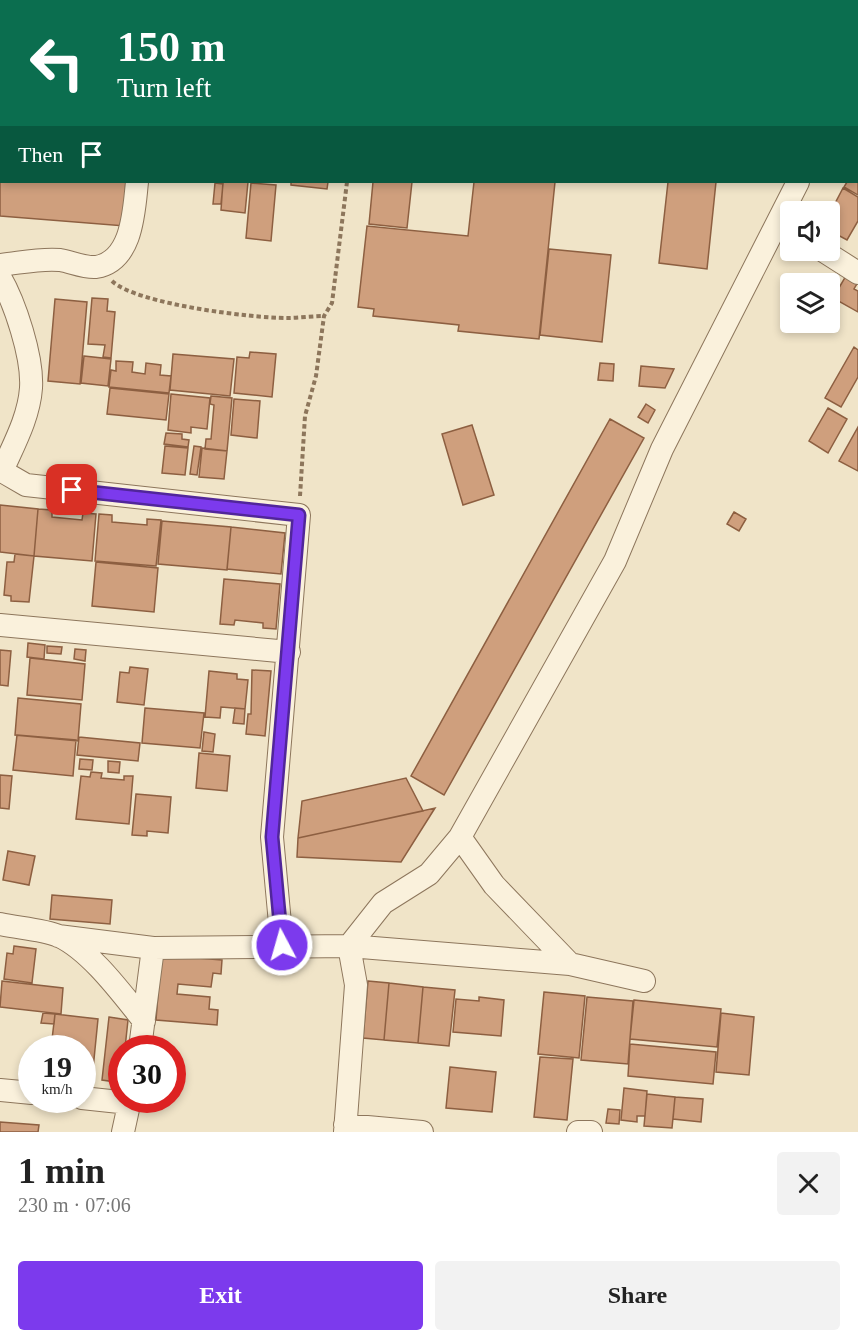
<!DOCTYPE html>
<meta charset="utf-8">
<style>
:root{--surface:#fff;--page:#f2f2f2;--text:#222;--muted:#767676;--accent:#7c3aed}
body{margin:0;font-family:"Times New Roman",serif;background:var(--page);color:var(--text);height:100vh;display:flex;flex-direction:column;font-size:22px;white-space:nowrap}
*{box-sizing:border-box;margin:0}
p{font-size:20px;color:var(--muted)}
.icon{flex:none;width:33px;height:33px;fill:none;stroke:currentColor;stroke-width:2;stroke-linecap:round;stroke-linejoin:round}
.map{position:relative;height:1132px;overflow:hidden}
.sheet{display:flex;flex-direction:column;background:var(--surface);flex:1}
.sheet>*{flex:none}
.hud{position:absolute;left:0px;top:0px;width:858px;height:183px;box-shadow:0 3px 9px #0003;background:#0b6e4f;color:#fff;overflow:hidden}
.controls{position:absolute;left:780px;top:201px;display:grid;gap:12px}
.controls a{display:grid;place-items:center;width:60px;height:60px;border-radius:6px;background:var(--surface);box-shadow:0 3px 9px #0003;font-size:30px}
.speed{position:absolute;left:18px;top:1035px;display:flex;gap:12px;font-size:30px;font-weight:700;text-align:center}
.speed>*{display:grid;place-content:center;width:78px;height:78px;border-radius:50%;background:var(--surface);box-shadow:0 3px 9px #0003;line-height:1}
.speed small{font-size:15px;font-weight:400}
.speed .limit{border:9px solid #d22;background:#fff;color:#111}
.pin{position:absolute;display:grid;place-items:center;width:51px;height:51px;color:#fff;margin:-26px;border-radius:12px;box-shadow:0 3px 9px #0006}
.me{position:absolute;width:66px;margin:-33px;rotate:354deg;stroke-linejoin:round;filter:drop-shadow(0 0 4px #0008)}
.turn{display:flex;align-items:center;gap:21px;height:126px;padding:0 18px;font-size:27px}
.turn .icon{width:78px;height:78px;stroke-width:2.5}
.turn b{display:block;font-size:42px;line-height:51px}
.then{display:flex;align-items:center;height:57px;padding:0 18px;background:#0003;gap:12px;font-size:22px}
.round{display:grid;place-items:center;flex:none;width:63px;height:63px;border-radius:6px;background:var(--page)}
.headline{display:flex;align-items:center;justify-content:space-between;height:102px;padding:0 18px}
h1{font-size:36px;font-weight:600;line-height:45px}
.primary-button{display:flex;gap:12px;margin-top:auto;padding:12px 18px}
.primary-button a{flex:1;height:69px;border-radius:6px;background:var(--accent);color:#fff;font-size:24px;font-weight:600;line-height:69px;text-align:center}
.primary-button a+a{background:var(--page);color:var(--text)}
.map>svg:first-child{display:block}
</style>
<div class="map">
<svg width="858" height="1132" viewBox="0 0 858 1132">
<rect width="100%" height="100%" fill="#f0e4c8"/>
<path fill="#cf9f7d" stroke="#8d5f41" stroke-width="1.5" d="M0 162 2 182H128L125 226 0 216Z
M858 162V195L844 187 847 182H856Z
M223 182H248L245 213 221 210Z
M291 182H328L327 189 291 185Z
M373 182H412L407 228 369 224Z
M474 182H555L539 339 458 331 459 325 373 316 374 309 358 307 367 226 468 236Z
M668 182H716L707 269 659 263Z
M215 183 223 184 221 204H213Z
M251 183 276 185 271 241 246 238Z
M843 188 858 197V221L847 240 834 233 836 230 830 226V213Z
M549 249 611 255 602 342 540 335Z
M847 274 858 282 854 289 858 291V312L833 298Z
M92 298 108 299 107 311 115 312 111 358 103 357 105 345 88 344Z
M55 299 87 302 80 384 48 381Z
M854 347 858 350V377L841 407 825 398Z
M250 352 276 354 272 397 234 393 237 357 249 358Z
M173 354 234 359 230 396 170 390Z
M84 356 111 359 108 386 81 383Z
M116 361 133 362 132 372 145 374 146 363 161 365 160 375 171 376 169 393 109 387 111 370 116 371Z
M600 363 614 364 613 381 598 380Z
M641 366 674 369 665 388 639 386Z
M110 388 169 394 166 420 107 414Z
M171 394 210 398 207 429 191 427V433L168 430Z
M211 396 232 398 227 451 205 449 206 439H211L214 405 210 404Z
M234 399 260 401 257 438 231 435Z
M646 404 655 410 648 423 638 417Z
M828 408 847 419 828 453 809 441Z
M610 419 644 438 444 795 411 776Z
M472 425 494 495 463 505 442 434Z
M858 427V471L839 461Z
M166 433 182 434V439L189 440 188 447 164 444Z
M165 446 188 448 185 475 162 473Z
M194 446 201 447 197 475 190 474Z
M202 448 227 451 224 479 199 477Z
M0 505 38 509 34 556 0 552Z
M38 509 52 510V517L82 520 83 513 96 514 92 561 34 556Z
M734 512 746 519 739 531 727 524Z
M99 514 112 515V522L147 525V519L161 520 156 566 95 561Z
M162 521 231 527 227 570 158 564Z
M231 527 285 533 281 574 227 569Z
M15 554 34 556 29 602 11 601V596L4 595 7 562H14Z
M96 562 158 568 154 612 92 606Z
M224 579 280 584 276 629 263 628V623L235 620 234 625 220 624Z
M28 643 45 645 44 659 27 657Z
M47 646 62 647 61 654 47 653Z
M75 649 86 650 85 661 74 659Z
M0 650 11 651 8 686 0 685Z
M30 658 85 664 82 700 27 695Z
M130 667 148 669 144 705 117 702 120 672 129 673Z
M252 670 271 671 265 736 246 734 248 714H251Z
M209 671 237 674V679L248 680 245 709 221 707 220 718 205 717Z
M18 698 81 704 78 741 15 735Z
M145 708 204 713 200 748 142 743Z
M235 708 245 709 244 724 233 723Z
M204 732 215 734 213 752 202 751Z
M17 735 76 740 73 776 13 770Z
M79 737 140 743 138 761 77 755Z
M199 753 230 756 227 791 196 788Z
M80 759 93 760 92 770 79 769Z
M108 761 120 762 119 773 108 772Z
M91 772 102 773 101 778 124 780V776H133L129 824 76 819 81 776 90 777Z
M0 775 12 776 9 809 0 808Z
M406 778 423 811 298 838 302 801Z
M136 794 171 797 168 833 147 831V836L132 835Z
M435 808 401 862 297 857 298 838Z
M8 851 35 856 29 885 3 880Z
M52 895 112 900 110 924 50 919Z
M14 946 36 949 32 983 4 979 7 953 13 954Z
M161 955 222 960 221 974 213 973 211 987 178 984 177 994 210 997 209 1009 218 1010 217 1025 156 1020Z
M2 981 63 988 61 1014 0 1007Z
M368 981 389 983 384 1040 363 1038Z
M389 983 423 987 418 1043 384 1040Z
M423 987 455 990 449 1046 418 1043Z
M544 992 585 996 579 1058 538 1054Z
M479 997 504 1000 501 1036 453 1032 456 999 479 1001Z
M587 997 633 1001 628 1064 581 1060Z
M634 1000 721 1009 717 1047 630 1039Z
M43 1013 55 1014 54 1024 41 1023Z
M721 1013 754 1017 749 1075 716 1072Z
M55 1014 98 1019 93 1069 82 1067V1048H51Z
M109 1017 128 1020 125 1048H122V1083L102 1080Z
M630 1044 716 1052 713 1084 628 1076Z
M540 1057 573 1059 567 1120 534 1117Z
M450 1067 496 1072 492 1112 446 1108Z
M624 1088 647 1091 645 1116H637V1122L621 1120Z
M647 1094 675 1097 672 1128 644 1126Z
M675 1097 703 1099 701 1122 673 1119Z
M608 1109 620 1110 619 1124 606 1123Z
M0 1122 39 1125 38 1132H0Z"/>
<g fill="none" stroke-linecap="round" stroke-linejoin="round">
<defs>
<path id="minor" d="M159 2V0
M362 2 363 0
M856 77 858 75
M822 250 858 273
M0 265C20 263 40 258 60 260 72 262 84 268 96 267 133 261 134 209 137 182
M0 277C15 303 33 357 31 388 29 417 14 444 2 471
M0 470 26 485 299 515 272 837 282 945
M0 625 289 652
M460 837 494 885 570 964
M0 924C18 928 42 929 59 936 91 951 122 994 144 1021
M58 936 153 948 349 946 570 964 644 981
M140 1048 153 948
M0 1090 32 1093
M82 1098 129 1103
M345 1125 422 1132
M123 1132 130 1100
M345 1132 356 985 349 946 383 903 429 874 460 837 615 561 662 449 798 182
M578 1132H591"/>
</defs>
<use href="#minor" stroke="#8d765c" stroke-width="24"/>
<path stroke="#8d765c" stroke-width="4" stroke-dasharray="4.5 3" stroke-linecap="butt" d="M112 281C136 304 251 318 287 318 299 318 312 316 324 316
M300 496 305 416 316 376 324 316 332 303 347 182"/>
<use href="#minor" stroke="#faf1dc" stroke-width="22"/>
</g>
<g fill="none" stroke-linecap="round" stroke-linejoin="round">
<defs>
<path id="route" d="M72 490 299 515 272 837 282 945"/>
</defs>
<use href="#route" stroke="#51269a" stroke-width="15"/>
<use href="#route" stroke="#7c3aed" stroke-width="10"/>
</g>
</svg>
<div class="controls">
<a><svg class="icon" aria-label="sound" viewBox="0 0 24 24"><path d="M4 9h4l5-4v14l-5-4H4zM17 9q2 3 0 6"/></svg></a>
<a><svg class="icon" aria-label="layers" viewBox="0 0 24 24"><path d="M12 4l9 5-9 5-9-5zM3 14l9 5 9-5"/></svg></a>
</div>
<div class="speed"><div>19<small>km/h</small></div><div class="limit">30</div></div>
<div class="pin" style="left:72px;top:490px;background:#d93025"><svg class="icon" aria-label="arrive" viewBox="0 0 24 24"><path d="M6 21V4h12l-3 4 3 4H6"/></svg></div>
<svg class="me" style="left:282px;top:945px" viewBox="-20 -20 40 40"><circle r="17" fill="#7c3aed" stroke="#fff" stroke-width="3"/><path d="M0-11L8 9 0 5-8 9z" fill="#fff"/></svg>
<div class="hud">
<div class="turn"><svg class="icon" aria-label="left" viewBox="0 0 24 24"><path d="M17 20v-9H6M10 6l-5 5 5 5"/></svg><div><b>150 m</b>Turn left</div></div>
<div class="then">Then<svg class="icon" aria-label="arrive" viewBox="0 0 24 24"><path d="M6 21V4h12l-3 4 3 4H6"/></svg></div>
</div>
</div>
<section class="sheet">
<div class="headline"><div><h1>1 min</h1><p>230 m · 07:06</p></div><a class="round"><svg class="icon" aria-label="close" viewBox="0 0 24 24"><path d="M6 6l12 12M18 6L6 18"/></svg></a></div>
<div class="primary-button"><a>Exit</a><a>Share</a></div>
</section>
